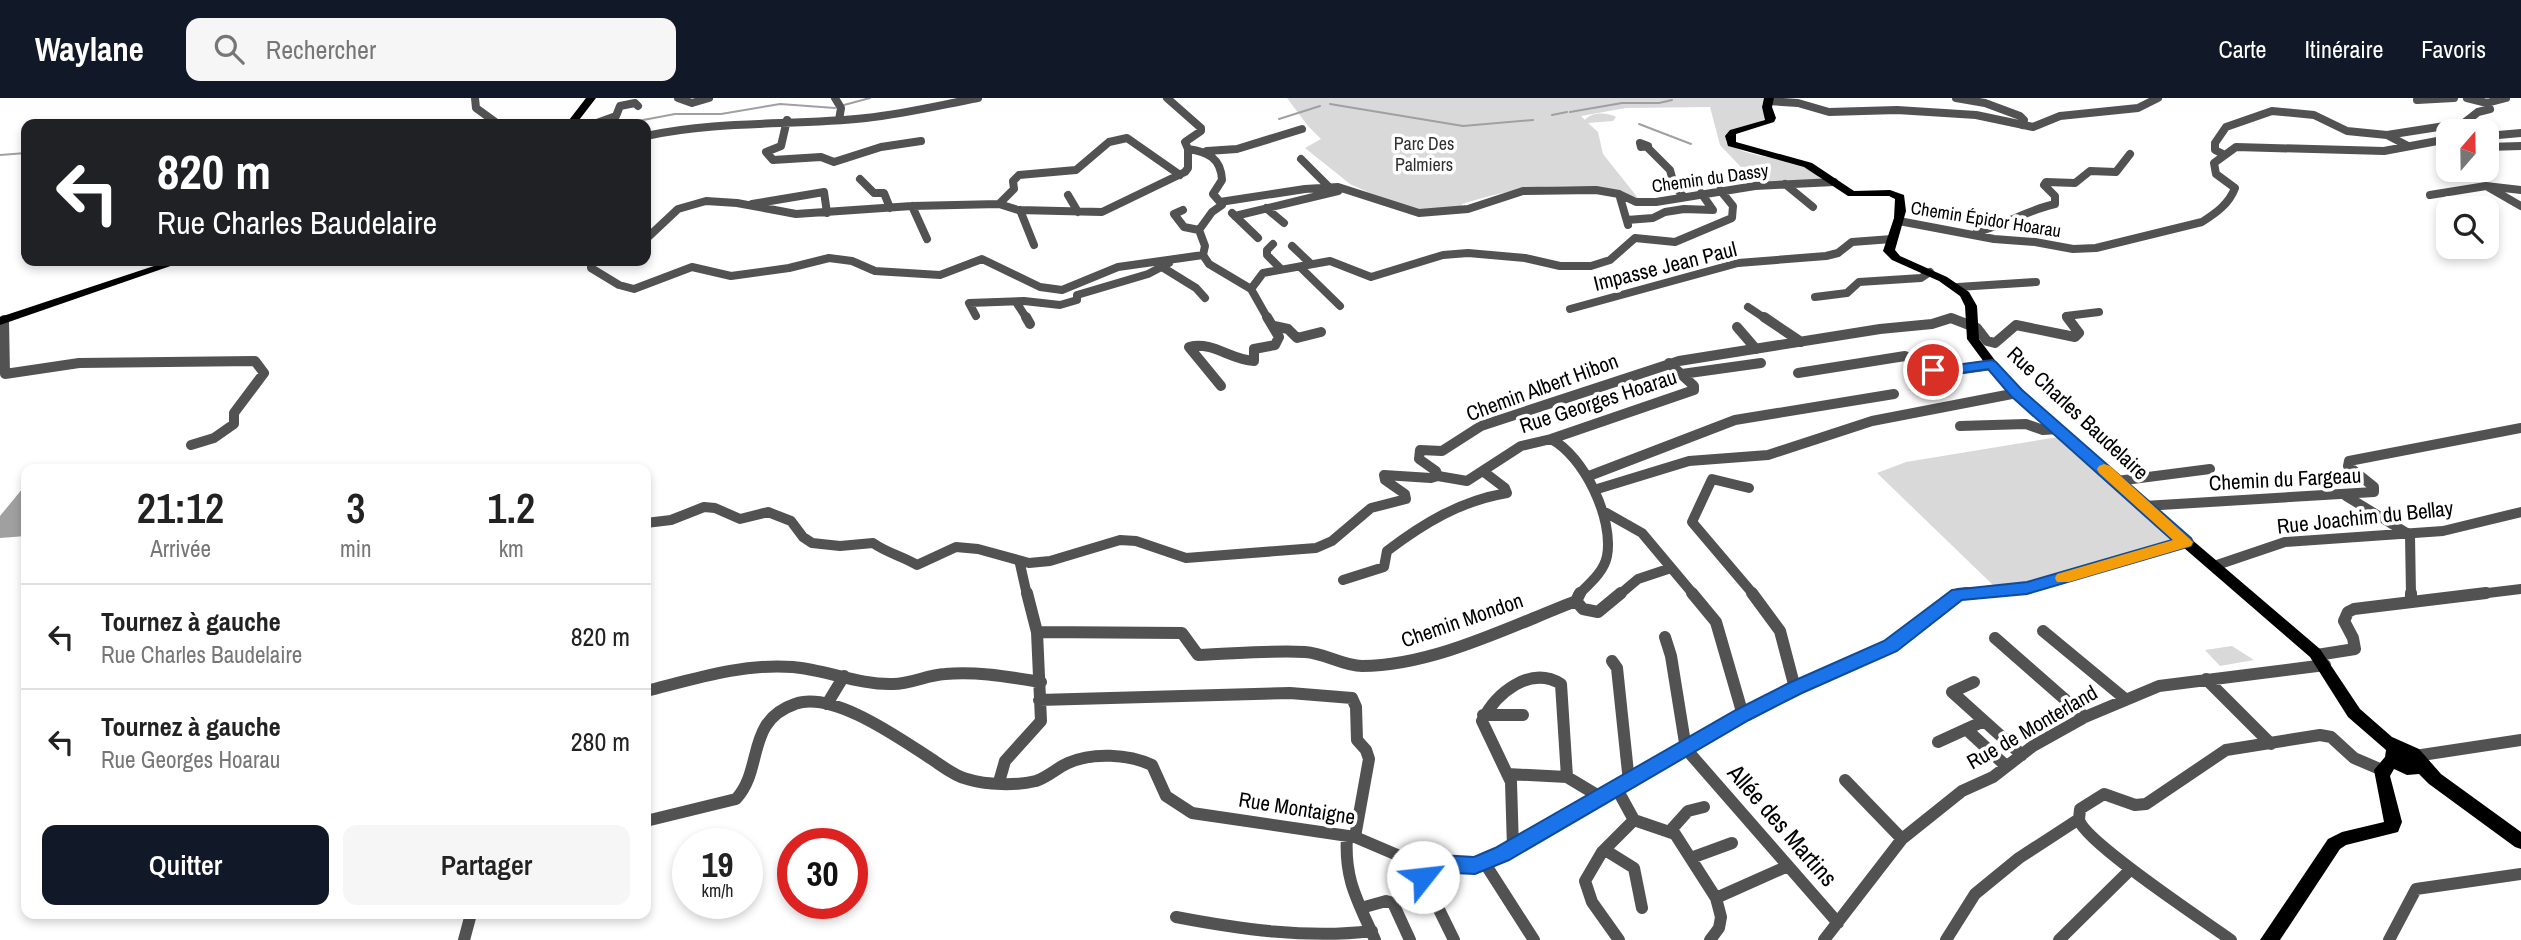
<!DOCTYPE html>
<html lang="fr">
<meta charset="utf-8">
<style>
:root{--surface:#fff;--page:#f6f6f6;--text:#222;--muted:#767676;--line:#e0e0e0;--accent:#111827}
body{margin:0;font-family:"Archivo Narrow",sans-serif;background:var(--page);color:var(--text);height:100vh;display:flex;flex-direction:column;font-size:26px;white-space:nowrap}
*{box-sizing:border-box;margin:0}
p{font-size:23px;color:var(--muted)}
.icon{flex:none;width:38px;height:38px;fill:none;stroke:currentColor;stroke-width:2;stroke-linecap:round;stroke-linejoin:round}
.map{position:relative;flex:1;overflow:hidden}
.drawer{position:absolute;left:21px;top:366px;width:630px;height:455px;display:flex;flex-direction:column;background:var(--surface);border-radius:14px;box-shadow:0 4px 10px #0003}
.drawer>*{flex:none}
.guide{position:absolute;left:21px;top:21px;width:630px;height:147px;border-radius:14px;box-shadow:0 4px 10px #0003;background:#202124;color:#fff;overflow:hidden}
.needle{width:46px;rotate:20deg}
.fabs{position:absolute;left:2436px;top:21px;display:grid;gap:14px}
.fabs a{display:grid;place-items:center;width:63px;height:63px;border-radius:14px;background:var(--surface);box-shadow:0 4px 10px #0003;font-size:35px}
.speed{position:absolute;left:672px;top:730px;display:flex;gap:14px;font-size:35px;font-weight:700;text-align:center}
.speed>*{display:grid;place-content:center;width:91px;height:91px;border-radius:50%;background:var(--surface);box-shadow:0 4px 10px #0003;line-height:1}
.speed small{font-size:18px;font-weight:400}
.speed .limit{border:10px solid #d22;background:#fff;color:#111}
.pin{position:absolute;display:grid;place-items:center;width:60px;height:60px;color:#fff;margin:-30px;border:4px solid #fff;border-radius:50%;box-shadow:0 2px 7px #0007}
.me{position:absolute;width:77px;margin:-38px;rotate:61deg;stroke-linejoin:round;filter:drop-shadow(0 0 5px #0008)}
.turn{display:flex;align-items:center;gap:24px;height:147px;padding:0 21px;font-size:32px}
.turn .icon{width:91px;height:91px;stroke-width:2.5}
.turn b{display:block;font-size:49px;line-height:60px}
.eta{display:flex;justify-content:space-evenly;align-items:center;height:119px;text-align:center}
.eta b{font-size:42px;font-weight:600;line-height:49px}
.action{display:flex;gap:14px;margin-top:auto;padding:14px 21px}
.action a{flex:1;height:80px;border-radius:14px;background:var(--accent);color:#fff;font-size:28px;font-weight:600;line-height:80px;text-align:center}
.action a+a{background:var(--page);color:var(--text)}
ul{padding:0;list-style:none}
li{display:flex;align-items:center;gap:21px;height:105px;padding:0 21px;border-top:2px solid var(--line)}
li div{flex:1}
li b{display:block;font-size:26px}
li em{font-style:normal}
header{display:flex;align-items:center;gap:42px;box-sizing:border-box;height:98px;padding:0 35px;background:var(--accent);color:#fff}
header strong{font-size:33px}
nav{display:flex;gap:38px;margin-inline-start:auto;font-size:24px}
.search{width:490px;height:63px;background:var(--page);display:flex;align-items:center;gap:18px;box-sizing:border-box;padding:0 24px;border-radius:14px;color:var(--muted);font-size:26px}
.map>svg:first-child{display:block}
</style>
<header>
<strong>Waylane</strong>
<div class="search"><svg class="icon" aria-label="search" viewBox="0 0 24 24"><circle cx="10" cy="10" r="6"/><path d="M15 15l6 6"/></svg>Rechercher</div>
<nav><a>Carte</a><a>Itinéraire</a><a>Favoris</a></nav>
</header>
<div class="map">
<svg width="2521" height="842" viewBox="0 0 2521 842">
<rect width="100%" height="100%" fill="#fff"/>
<path fill="#d9d9d9" d="M1287 0H1764L1762 7 1765 21C1755 29 1740 27 1728 35L1726 44C1754 66 1796 53 1822 82L1756 85 1720 47 1710 9 1626 10 1581 18 1585 22C1591 14 1607 14 1616 19L1613 23 1588 25 1598 34 1603 56 1638 100C1580 79 1519 88 1462 106L1461 109 1421 113 1372 96 1350 86 1305 50 1321 41 1308 28Z
M2058 339 2071 347 2167 435 2170 442 2031 483 1994 488 1877 375 1906 364Z
M2232 548 2254 562 2220 568 2205 552Z"/>
<path fill="#a0a0a0" d="M23 390H26V438L0 440V418Z"/>
<g fill="none" stroke-linecap="round" stroke-linejoin="round">
<path stroke="#a0a0a0" stroke-width="2" d="M1330 6 1463 28 1533 22
M844 7 870 0
M1570 14 1622 5H1659L1672 2
M1552 17 1567 14
M1279 21 1320 8
M622 26 675 16H721L780 6 835 10
M1639 26 1691 46
M0 57 26 55"/>
<path stroke="#525252" stroke-width="8" d="M475 0 476 10 498 26
M678 0 692 5 709 0
M835 0 841 10 839 22
M1167 0 1201 30V33L1185 44 1188 51C1208 54 1221 60 1222 82L1213 96 1220 104 1305 91 1338 89 1419 115 1468 111 1523 93 1596 92 1619 96 1636 104H1656L1755 88 1834 84
M1956 0 1985 5 2020 18 2024 22 2022 27
M2467 0 2487 5 2506 0
M2417 2 2454 0
M1768 3 1798 5 1829 14 1897 12 1976 17 2033 29 2060 18 2138 10 2158 0
M787 22 781 48 766 54 773 62 821 59 834 64 881 49 921 43
M594 26 616 18 620 8 635 5 638 8
M2387 37 2464 25 2478 14 2490 11 2487 5
M646 38C719 22 793 28 866 20 904 16 941 7 978 0
M2487 38 2521 35
M1640 45 1648 48 1641 49Z
M1647 49 1670 72 1674 87 1683 98
M2487 49 2521 48
M1207 53 1237 51 1302 31
M2223 56 2215 52V45L2226 29 2272 13 2314 17 2347 33 2387 37 2408 48
M1301 61 1328 88
M860 81 874 95H884L890 110
M1785 86 1813 109
M2488 89 2521 108
M1619 96 1628 127
M1068 97 1078 114
M2430 97 2486 88 2521 92
M1220 104 1222 107 1212 114 1199 132 1205 148 1203 157 1209 166 1251 191 1268 221
M752 106 824 94 827 115
M999 106 1018 112 1102 114 1185 74 1188 70V51
M912 108 927 141
M1266 110 1284 125
M1020 112 1034 147
M1183 112 1174 116 1184 129 1199 132
M1232 115 1258 140
M1235 118 1338 93
M1627 122 1653 120 1665 114 1684 111 1713 112 1701 95
M1899 123 1994 141 2035 144 2073 151 2096 150 2202 124C2216 115 2229 106 2235 90L2216 76 2214 65 2236 49 2384 53 2448 41
M1977 134C2005 127 2027 112 2055 106V98L2044 87 2046 84 2075 85 2090 73 2116 74 2130 56
M646 141 678 111 706 103 737 105 796 116 912 108 999 106 1014 91 1013 83 1019 77 1076 72 1109 44 1127 40 1180 77
M1273 146 1267 152V157L1281 171
M1292 148 1311 166
M591 163V170L619 187 634 191 692 169 731 178 789 170 829 160 852 163 875 173 940 177 982 161 1040 189 1062 192 1118 169 1203 157
M1162 169 1196 190 1205 200
M1300 169 1340 208
M1958 189 2036 184
M1251 191 1263 175 1330 163 1371 179 1443 157 1468 155 1525 160 1560 168H1591L1610 162 1635 140 1675 144 1732 120 1733 108 1720 92
M1815 199 1847 195 1859 184 1921 180 1930 174
M1016 204 1027 221
M1748 209 1766 221
M1570 211 1738 165 1826 158 1838 155 1852 144 1892 141
M976 218 969 205 1024 203 1060 207 1077 202V197L1148 176 1169 165
M1948 221H1954
M2068 221 2066 218 2099 214"/>
<path stroke="#525252" stroke-width="10" d="M1026 219 1030 226
M1764 219 1801 244
M4 222 5 276 79 265 255 263 264 275 234 315V326L214 340 191 347
M1274 228 1288 231 1297 240 1321 234
M1737 229 1756 251
M1798 275 1905 258 1941 274 1992 267
M1682 276 1761 265
M1221 288 1189 249C1213 243 1230 262 1254 263V251L1275 247 1279 239 1267 219
M1960 328 2026 326 2043 332 2059 331
M1551 341C1584 358 1614 421 1607 458 1604 474 1589 486 1578 497
M1438 378 1467 383 1521 348 1551 341 1694 292V288L1669 265
M1589 378 1735 322 1894 296
M2117 383 2210 371
M1749 390 1712 381 1692 424 1754 497
M1594 392 1689 363 1768 357 1872 323 2017 295
M2346 398 2410 437 2411 497
M2144 408 2374 394V389L2348 368 2349 363 2521 330
M1603 413 1642 435 1694 497
M646 425 671 422 704 409 715 410 740 421 768 414 791 423 803 439 812 445 840 448 873 445C887 455 902 458 917 467L956 449 978 451 1029 465 1050 463 1120 442 1136 443 1186 460 1316 450 1332 443 1371 410 1406 401 1405 396 1385 382 1384 377 1431 380 1438 378 1436 373 1419 361 1420 352 1442 353 1481 328 1679 263 1880 231 1932 226 1951 220 1977 230 1987 243 1995 245 2016 227 2075 239 2079 235 2067 219
M1020 466 1027 497
M2214 468 2285 444 2443 433 2521 414
M1343 482 1384 469 1387 453C1424 425 1460 403 1507 395L1505 390 1484 374
M1619 497 1638 481 1671 470
M1957 497 2027 490 2185 444
M2471 497 2521 491"/>
<path stroke="#525252" stroke-width="12" d="M1027 495 1037 534
M1692 495 1716 524 1743 617
M1752 495 1780 533 1795 590
M2411 495V504
M1576 503 1583 511 1598 514 1621 495
M2043 533 2124 600
M1665 539 1671 558 1686 651 1838 825
M1995 540 2085 619
M2317 557 2355 551 2353 540 2344 523 2348 514 2354 511 2486 495
M1612 563 1617 570 1629 684
M2206 581 2271 646
M1974 584 1952 594 2022 657
M646 593C694 581 743 565 793 569 827 572 859 587 893 586 911 586 927 577 945 576 977 573 1009 579 1041 584
M1039 602 1290 595 1352 600 1356 609 1357 642 1366 652 1369 661 1355 739
M827 606 844 578
M1483 617H1523
M1966 631 2006 668
M1938 644 1984 623
M2415 658 2521 642
M1507 676 1567 679
M1845 682 1902 741
M999 684 1005 663 1041 623 1037 534 1182 535 1198 557C1233 556 1270 552 1305 554 1325 555 1343 568 1362 568 1433 568 1511 528 1576 503L1580 495
M1617 691 1634 722 1675 736 1716 800 1721 819 1719 830 1710 842
M646 723 736 701C764 671 745 623 795 606 832 592 899 640 930 660 941 667 954 678 967 681 987 687 1015 688 1036 683 1048 679 1057 670 1068 665 1093 654 1128 656 1152 667L1166 698 1192 715 1355 739 1409 762 1446 768 1475 767 1513 750 1743 617 1795 590 1890 548 1958 496 1967 495
M1670 733 1688 713 1704 709
M1347 738C1344 782 1358 803 1375 842
M1513 750 1511 684 1482 623C1496 595 1530 567 1561 586L1567 679 1602 700
M1605 752 1634 770 1642 810
M1691 760 1732 745
M1484 764 1534 842
M1422 765 1423 779 1454 842
M1716 800 1788 768
M1361 810 1386 803 1393 805 1410 842
M1176 819C1239 831 1307 841 1372 833
M464 842 471 816
M1619 842 1592 804 1585 783 1602 754 1634 722
M1824 842 1902 741 1962 693 1993 679 2033 648 2085 619 2159 588 2325 567
M1946 842 1975 796 2019 760 2079 721
M2059 842 2131 771
M2231 842C2206 824 2086 745 2079 722 2079 720 2080 713 2080 711L2104 696 2135 707 2146 706 2226 652 2320 637 2331 639 2354 660 2382 672
M2389 842 2416 791 2521 776"/>
<path fill="#000" fill-rule="evenodd" d="M586 0H596L576 26H566Z
M1764 0H1774L1772 9 1776 20 1774 24 1736 36V44L1812 65 1854 93 1890 92 1904 97 1906 113 1895 152 1900 158 1947 179 1969 194 1977 208 1979 241 2006 277 2149 405 2320 551 2360 611 2392 639 2419 651 2441 676 2521 734V751L2515 749 2429 686 2419 676 2407 677 2394 671 2390 678 2402 724 2398 734 2346 747 2340 751 2280 842H2260L2328 741 2342 734 2384 724 2374 672 2385 659 2386 652 2348 619 2310 559 2139 411 1998 283 1967 241 1965 208 1960 198 1939 183 1892 162 1883 153 1894 120 1895 101 1889 98H1848L1804 69 1728 48 1725 38 1730 32 1765 22 1762 9Z
M169 163H185L0 227V219Z"/>
</g>
<path fill="#1a73e8" stroke="#114b97" stroke-width="2" d="M1992 262 1996 264 2022 292 2191 440 2193 444 2191 448 2027 496 1962 502 1897 553 1802 595 1749 622 1509 762 1475 776 1433 774 1431 785 1423 788 1416 785 1412 765 1415 759 1422 756 1474 759 1495 750 1736 612 1789 585 1884 543 1952 492 2027 484 2172 442 2011 298 1988 271 1941 278 1926 272 1933 268 1941 269Z"/>
<path fill="#f59e0b" d="M2104 366 2110 368 2193 444 2191 448 2069 484H2057L2055 480 2057 476 2173 442 2099 375 2097 371 2099 368Z"/>
<g text-anchor="middle" dominant-baseline="central" stroke-width="7" stroke-linejoin="round" paint-order="stroke">
<g font-size="18" fill="#303030" stroke="#fff">
<text x="1424" y="45">Parc Des<tspan x="1424" dy="21">Palmiers</tspan></text>
</g>
<g font-size="18" fill="#000" stroke="#fff">
<text transform="translate(1710 80) rotate(-8)">Chemin du Dassy</text>
<text transform="translate(1986 121) rotate(9)">Chemin Épidor Hoarau</text>
</g>
<g font-size="21" fill="#000" stroke="#fff">
<text transform="translate(1665 168) rotate(-14)">Impasse Jean Paul</text>
<text transform="translate(1542 289) rotate(-20)">Chemin Albert Hibon</text>
<text transform="translate(1598 303) rotate(-18)">Rue Georges Hoarau</text>
<text transform="translate(2078 315) rotate(43)">Rue Charles Baudelaire</text>
<text transform="translate(2285 381) rotate(-3)">Chemin du Fargeau</text>
<text transform="translate(2365 419) rotate(-6)">Rue Joachim du Bellay</text>
<text transform="translate(1462 522) rotate(-19)">Chemin Mondon</text>
<text transform="translate(2032 629) rotate(-30)">Rue de Monterland</text>
<text transform="translate(1297 710) rotate(9)">Rue Montaigne</text>
</g>
<g font-size="24" fill="#000" stroke="#fff">
<text transform="translate(1783 727) rotate(49)">Allée des Martins</text>
</g>
</g>
</svg>
<div class="fabs">
<a><svg class="needle" viewBox="-14 -14 28 28"><path d="M0-13l5 13h-10z" fill="#e53935"/><path d="M0 13l5-13h-10z" fill="#767676"/></svg></a>
<a><svg class="icon" aria-label="search" viewBox="0 0 24 24"><circle cx="10" cy="10" r="6"/><path d="M15 15l6 6"/></svg></a>
</div>
<div class="speed"><div>19<small>km/h</small></div><div class="limit">30</div></div>
<div class="pin" style="left:1933px;top:272px;background:#d93025"><svg class="icon" aria-label="arrive" viewBox="0 0 24 24"><path d="M6 21V4h12l-3 4 3 4H6"/></svg></div>
<svg class="me" style="left:1423px;top:779px" viewBox="-20 -20 40 40"><circle r="19" fill="#fff"/><path d="M0-13L10 11 0 6-10 11z" fill="#1a73e8"/></svg>
<div class="guide">
<div class="turn"><svg class="icon" aria-label="left" viewBox="0 0 24 24"><path d="M17 20v-9H6M10 6l-5 5 5 5"/></svg><div><b>820 m</b>Rue Charles Baudelaire</div></div>
</div>
<section class="drawer">
<div class="eta">
<div><b>21:12</b><p>Arrivée</p></div>
<div><b>3</b><p>min</p></div>
<div><b>1.2</b><p>km</p></div>
</div>
<ul>
<li><svg class="icon" aria-label="left" viewBox="0 0 24 24"><path d="M17 20v-9H6M10 6l-5 5 5 5"/></svg><div><b>Tournez à gauche</b><p>Rue Charles Baudelaire</p></div><em>820 m</em></li>
<li><svg class="icon" aria-label="left" viewBox="0 0 24 24"><path d="M17 20v-9H6M10 6l-5 5 5 5"/></svg><div><b>Tournez à gauche</b><p>Rue Georges Hoarau</p></div><em>280 m</em></li>
</ul>
<div class="action"><a>Quitter</a><a>Partager</a></div>
</section>
</div>
